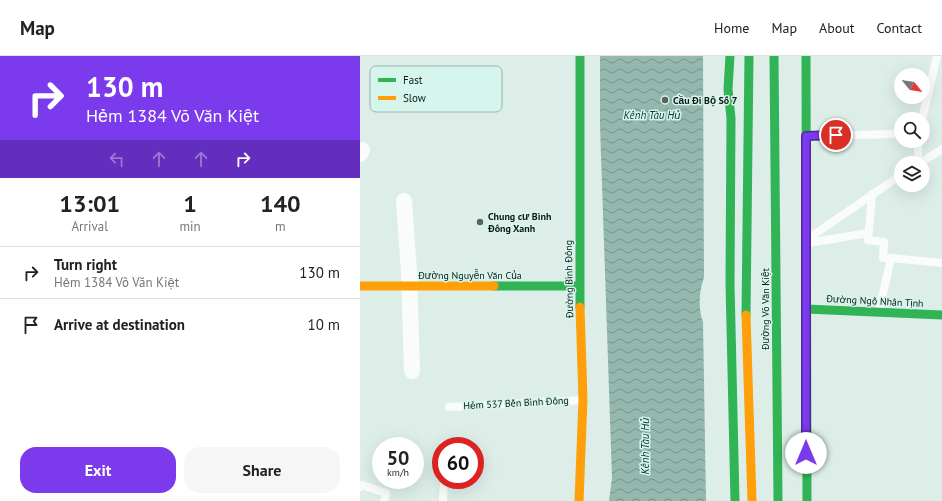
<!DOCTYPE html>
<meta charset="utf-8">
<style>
:root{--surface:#fff;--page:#f6f6f6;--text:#222;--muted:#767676;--line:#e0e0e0;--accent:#7c3aed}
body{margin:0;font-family:"PT Sans",sans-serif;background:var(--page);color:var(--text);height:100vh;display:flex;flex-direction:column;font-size:15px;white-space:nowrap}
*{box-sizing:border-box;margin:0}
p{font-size:13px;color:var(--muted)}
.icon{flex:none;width:22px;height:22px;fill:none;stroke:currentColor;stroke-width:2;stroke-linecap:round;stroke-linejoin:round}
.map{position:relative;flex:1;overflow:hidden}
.drawer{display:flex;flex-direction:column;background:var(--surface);width:360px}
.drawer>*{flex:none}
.hud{background:#7c3aed;color:#fff;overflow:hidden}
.needle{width:26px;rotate:120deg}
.controls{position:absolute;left:534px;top:12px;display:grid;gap:8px}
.controls a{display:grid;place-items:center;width:36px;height:36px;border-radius:50%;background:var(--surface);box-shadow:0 4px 16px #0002;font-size:20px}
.speed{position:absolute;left:12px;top:381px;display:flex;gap:8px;font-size:20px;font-weight:700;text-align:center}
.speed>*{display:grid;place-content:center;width:52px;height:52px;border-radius:50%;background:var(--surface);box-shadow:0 4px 16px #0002;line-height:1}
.speed small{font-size:10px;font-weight:400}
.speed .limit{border:6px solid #d22;background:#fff;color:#111}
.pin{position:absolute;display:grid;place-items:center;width:34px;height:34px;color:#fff;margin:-17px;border:2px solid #fff;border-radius:50%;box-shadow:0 1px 4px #0007}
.me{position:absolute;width:44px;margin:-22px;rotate:0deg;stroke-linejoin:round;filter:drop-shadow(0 0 3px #0008)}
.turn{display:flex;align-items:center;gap:14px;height:84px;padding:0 20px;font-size:18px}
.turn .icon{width:52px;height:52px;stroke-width:2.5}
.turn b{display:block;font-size:28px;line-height:34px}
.lanes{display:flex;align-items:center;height:38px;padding:0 20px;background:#0003;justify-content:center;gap:20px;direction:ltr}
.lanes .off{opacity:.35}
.eta{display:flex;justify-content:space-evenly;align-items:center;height:68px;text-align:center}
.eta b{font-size:24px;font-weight:700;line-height:28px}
.cta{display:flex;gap:8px;margin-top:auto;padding:8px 20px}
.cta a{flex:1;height:46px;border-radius:16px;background:var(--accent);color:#fff;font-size:16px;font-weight:700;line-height:46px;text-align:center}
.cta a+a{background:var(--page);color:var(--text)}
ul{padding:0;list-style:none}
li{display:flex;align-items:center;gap:12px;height:52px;padding:0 20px;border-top:1px solid var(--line)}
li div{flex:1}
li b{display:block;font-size:15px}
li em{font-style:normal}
header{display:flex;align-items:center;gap:24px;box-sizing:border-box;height:56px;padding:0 20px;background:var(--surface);border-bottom:1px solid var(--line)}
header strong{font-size:19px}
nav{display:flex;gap:22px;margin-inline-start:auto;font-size:14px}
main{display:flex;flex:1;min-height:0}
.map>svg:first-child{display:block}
</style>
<header>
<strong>Map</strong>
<nav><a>Home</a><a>Map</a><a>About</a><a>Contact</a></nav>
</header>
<main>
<section class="drawer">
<div class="hud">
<div class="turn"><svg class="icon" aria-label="right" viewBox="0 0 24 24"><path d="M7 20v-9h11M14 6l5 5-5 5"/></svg><div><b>130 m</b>Hẻm 1384 Võ Văn Kiệt</div></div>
<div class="lanes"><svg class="icon off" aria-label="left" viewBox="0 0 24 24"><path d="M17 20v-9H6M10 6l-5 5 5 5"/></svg><svg class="icon off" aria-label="ahead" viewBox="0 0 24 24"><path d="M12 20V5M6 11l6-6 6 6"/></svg><svg class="icon off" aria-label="ahead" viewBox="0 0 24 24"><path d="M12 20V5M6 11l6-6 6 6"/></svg><svg class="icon" aria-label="right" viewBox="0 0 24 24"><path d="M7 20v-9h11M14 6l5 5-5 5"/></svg></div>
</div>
<div class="eta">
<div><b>13:01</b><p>Arrival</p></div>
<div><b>1</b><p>min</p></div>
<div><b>140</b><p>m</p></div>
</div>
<ul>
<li><svg class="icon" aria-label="right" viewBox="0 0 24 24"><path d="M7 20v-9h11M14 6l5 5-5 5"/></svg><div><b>Turn right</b><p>Hẻm 1384 Võ Văn Kiệt</p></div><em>130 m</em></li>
<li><svg class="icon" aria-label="arrive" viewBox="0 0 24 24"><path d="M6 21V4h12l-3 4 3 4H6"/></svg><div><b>Arrive at destination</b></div><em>10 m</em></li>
</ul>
<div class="cta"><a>Exit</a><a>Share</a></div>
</section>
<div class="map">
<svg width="582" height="445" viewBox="0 0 582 445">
<defs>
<pattern id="water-waves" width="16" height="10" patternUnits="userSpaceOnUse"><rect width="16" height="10" fill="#94b7ae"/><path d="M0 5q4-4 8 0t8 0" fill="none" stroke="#77948d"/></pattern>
</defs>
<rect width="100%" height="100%" fill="#ddeee9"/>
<path fill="url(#water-waves)" d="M240 0H343L344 222C339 234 338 254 343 266L346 445H249L252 422 240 70Z"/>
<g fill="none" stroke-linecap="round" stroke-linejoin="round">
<path stroke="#fafcfc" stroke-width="8" d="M562 63 577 0
M447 80 535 78
M558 107V85
M560 107 582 93
M512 138 508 184 524 186 523 202H531
M449 182 541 119
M448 187 508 177
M519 255 531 202 582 207
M89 351 223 344
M84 390V388
M0 431 2 429 26 437 24 445
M83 445 84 424"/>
<path stroke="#fafcfc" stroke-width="16" d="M0 98 2 94
M44 145 49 216 52 315"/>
<path stroke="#30b455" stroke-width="9" d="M370 0 368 33 371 62 370 227 375 445
M414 0 418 445
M446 0 447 445
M134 230H219
M220 251V0
M446 253 582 259
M386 259 389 0"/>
<path stroke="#ff9f0a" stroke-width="9" d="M0 230H134
M386 259 392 445
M219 445 223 344 220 251"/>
</g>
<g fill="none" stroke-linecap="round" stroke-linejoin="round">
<defs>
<path id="route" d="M446 397V80L476 79"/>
</defs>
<use href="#route" stroke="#51269a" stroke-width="10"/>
<use href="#route" stroke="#7c3aed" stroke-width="7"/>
</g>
<g fill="#566460" stroke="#d6f5ec" stroke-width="1.5">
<circle cx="305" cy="44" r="4"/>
<circle cx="120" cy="166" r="4"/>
</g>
<g text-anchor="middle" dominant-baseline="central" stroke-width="3" stroke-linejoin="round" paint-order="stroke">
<g font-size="10" font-weight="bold" fill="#0e1916" stroke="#d6f5ec" text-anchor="start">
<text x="313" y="44">Cầu Đi Bộ Số 7</text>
<text x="128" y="160">Chung cư Bình<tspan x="128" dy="12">Đông Xanh</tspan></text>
</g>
<g font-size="10" fill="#0e1916" stroke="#d6f5ec">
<text x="110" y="219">Đường Nguyễn Văn Của</text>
<text transform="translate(209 223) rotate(-91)">Đường Bình Đông</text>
<text transform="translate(515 245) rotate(3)">Đường Ngô Nhân Tịnh</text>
<text transform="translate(405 253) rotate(-90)">Đường Võ Văn Kiệt</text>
<text transform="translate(156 347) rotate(-3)">Hẻm 537 Bến Bình Đông</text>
</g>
<g font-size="11" font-style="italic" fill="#0e372f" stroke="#d6f5ec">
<text x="292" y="59">Kênh Tàu Hủ</text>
<text transform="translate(285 390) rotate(-90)">Kênh Tàu Hủ</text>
</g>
</g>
<rect x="10" y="10" width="132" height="46" rx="6" fill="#d6f5ec" stroke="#9ab3ac" stroke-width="1"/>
<rect x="18" y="22" width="18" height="4" fill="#30b455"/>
<rect x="18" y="40" width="18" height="4" fill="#ff9f0a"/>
<g font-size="11" fill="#0e1916">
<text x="43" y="28">Fast</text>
<text x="43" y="46">Slow</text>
</g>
</svg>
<div class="controls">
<a><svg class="needle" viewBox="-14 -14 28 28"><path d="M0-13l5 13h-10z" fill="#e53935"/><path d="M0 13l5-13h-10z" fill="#767676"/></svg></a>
<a><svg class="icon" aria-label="search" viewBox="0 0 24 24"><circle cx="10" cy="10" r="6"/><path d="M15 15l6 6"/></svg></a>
<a><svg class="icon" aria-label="layers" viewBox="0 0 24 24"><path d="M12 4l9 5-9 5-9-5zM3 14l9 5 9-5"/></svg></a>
</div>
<div class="speed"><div>50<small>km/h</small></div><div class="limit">60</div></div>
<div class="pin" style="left:476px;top:79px;background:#d93025"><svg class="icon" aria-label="arrive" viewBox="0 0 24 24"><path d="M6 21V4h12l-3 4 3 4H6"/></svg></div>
<svg class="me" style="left:446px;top:397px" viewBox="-20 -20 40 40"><circle r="19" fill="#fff"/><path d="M0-13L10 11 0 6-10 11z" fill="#7c3aed"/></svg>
</div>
</main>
